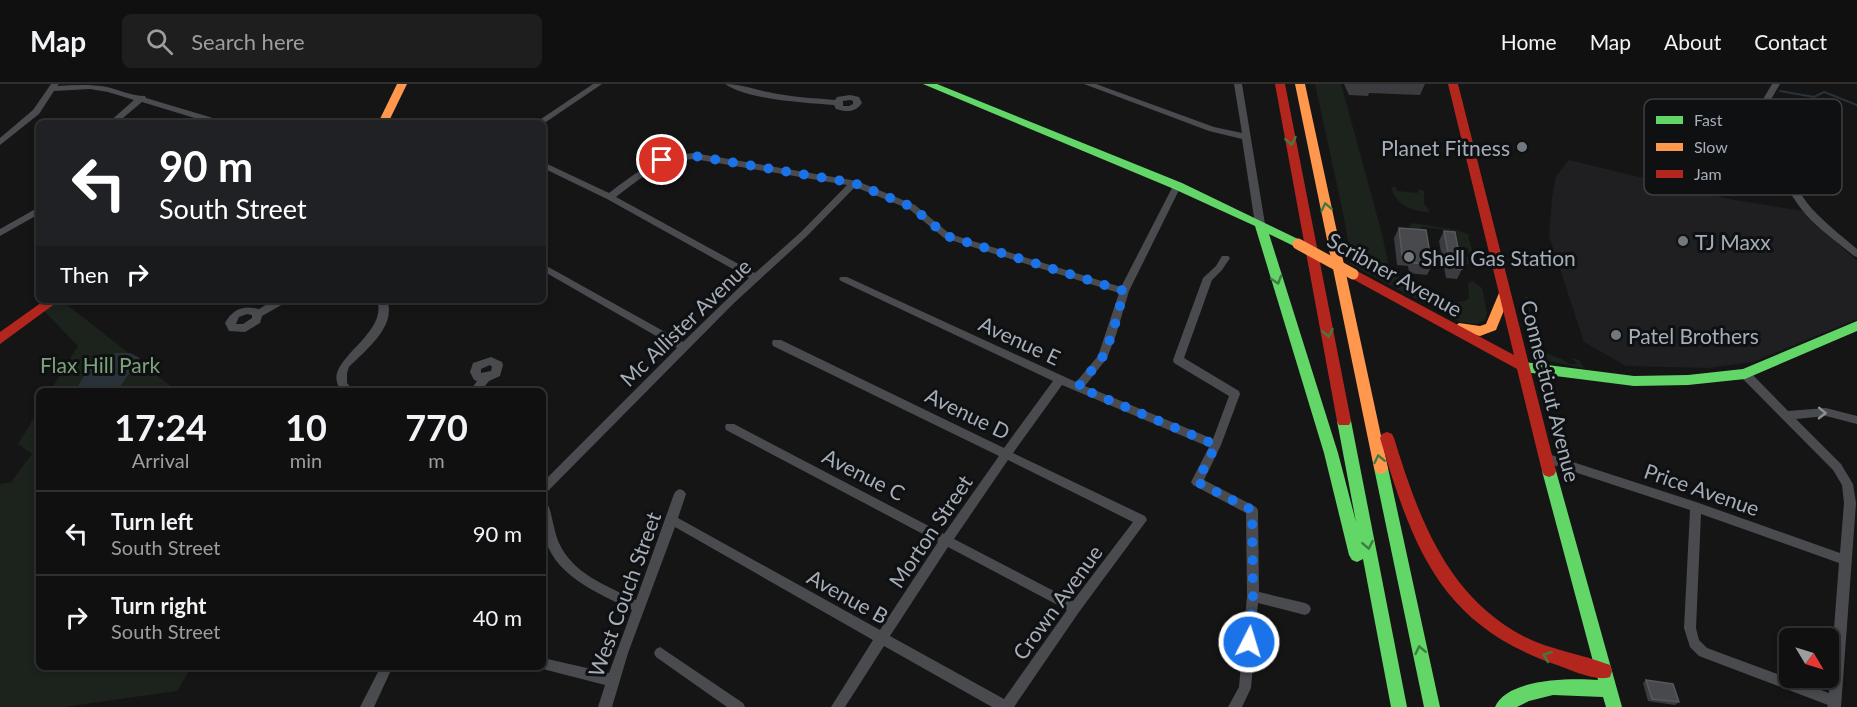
<!DOCTYPE html>
<style>
:root{--surface:#101010;--page:#1e1e1e;--text:#f1f3f6;--muted:#9c9d9f;--line:#303030}
body{margin:0;font-family:Lato,sans-serif;background:var(--page);color:var(--text);height:100vh;display:flex;flex-direction:column;font-size:22px;white-space:nowrap}
*{box-sizing:border-box;margin:0}
p{font-size:20px;color:var(--muted)}
.icon{flex:none;width:33px;height:33px;fill:none;stroke:currentColor;stroke-width:2;stroke-linecap:round;stroke-linejoin:round}
.map{position:relative;flex:1;overflow:hidden}
.side{position:absolute;left:36px;top:304px;width:510px;height:282px;display:flex;flex-direction:column;background:var(--surface);border-radius:9px;box-shadow:0 3px 9px #0003,0 0 0 2px var(--line)}
.side>*{flex:none}
.top-card{position:absolute;left:36px;top:36px;width:510px;height:183px;border-radius:9px;box-shadow:0 3px 9px #0003,0 0 0 2px var(--line);background:#202124;color:#fff;overflow:hidden}
.needle{width:39px;rotate:128deg}
.fabs{position:absolute;left:1779px;top:544px;display:grid;gap:12px}
.fabs a{display:grid;place-items:center;width:60px;height:60px;border-radius:9px;background:var(--surface);box-shadow:0 3px 9px #0003,0 0 0 2px var(--line);font-size:30px}
.pin{position:absolute;display:grid;place-items:center;width:51px;height:51px;color:#fff;margin:-26px;border:3px solid #fff;border-radius:50%;box-shadow:0 2px 6px #0007}
.me{position:absolute;width:66px;margin:-33px;rotate:5deg;stroke-linejoin:round;filter:drop-shadow(0 0 4px #0008)}
.turn{display:flex;align-items:center;gap:21px;height:126px;padding:0 24px;font-size:27px}
.turn .icon{width:78px;height:78px;stroke-width:2.5}
.turn b{display:block;font-size:42px;line-height:51px}
.then{display:flex;align-items:center;height:57px;padding:0 24px;background:#0003;gap:12px;font-size:22px}
.eta{display:flex;justify-content:space-evenly;align-items:center;height:102px;text-align:center}
.eta b{font-size:36px;font-weight:700;line-height:42px}
ul{padding:0;list-style:none}
li{display:flex;align-items:center;gap:18px;height:84px;padding:0 24px;border-top:2px solid var(--line)}
li div{flex:1}
li b{display:block;font-size:22px}
li em{font-style:normal}
header{display:flex;align-items:center;gap:36px;box-sizing:border-box;height:84px;padding:0 30px;background:var(--surface);border-bottom:2px solid var(--line)}
header strong{font-size:28px}
nav{display:flex;gap:33px;margin-inline-start:auto;font-size:21px}
.search{width:420px;height:54px;background:var(--page);display:flex;align-items:center;gap:15px;box-sizing:border-box;padding:0 21px;border-radius:9px;color:var(--muted);font-size:22px}
.map>svg:first-child{display:block}
</style>
<header>
<strong>Map</strong>
<div class="search"><svg class="icon" aria-label="search" viewBox="0 0 24 24"><circle cx="10" cy="10" r="6"/><path d="M15 15l6 6"/></svg>Search here</div>
<nav><a>Home</a><a>Map</a><a>About</a><a>Contact</a></nav>
</header>
<div class="map">
<svg width="1857" height="623" viewBox="0 0 1857 623">
<rect width="100%" height="100%" fill="#151516"/>
<path fill="#1f1f22" d="M1569 76 1734 116 1803 127 1857 177V235L1753 278 1708 284 1626 282 1584 258 1549 152 1552 114 1556 92Z"/>
<path fill="#1b231c" d="M1315 0H1341L1382 150 1390 188C1409 195 1451 230 1469 214L1468 199 1473 197 1482 204 1487 229 1485 236 1477 240 1460 238 1350 180 1351 172 1342 124Z
M1391 103H1396L1397 107 1418 109V105L1424 107V119L1430 128C1413 128 1395 121 1391 103Z
M1412 139 1457 146 1470 151 1468 153 1476 178 1467 181 1462 179 1461 173H1469L1468 164 1459 163 1456 147 1421 143V147L1408 143Z
M1525 212 1528 214C1532 230 1532 259 1547 269 1555 274 1562 273 1569 280H1578L1571 274 1579 276 1584 284 1548 277 1540 269Z
M59 216H61L177 307H50L78 262 44 227Z
M39 326V584H191L177 607 64 623H0V400L11 398 32 370 18 360Z"/>
<path fill="#283238" d="M116 269H130L140 274 117 307H75L93 277Z"/>
<g fill="none" stroke-linecap="round" stroke-linejoin="round">
<path stroke="#283238" stroke-width="2" d="M1780 7 1814 13 1824 8 1857 21"/>
<path fill="#494b4f" fill-rule="evenodd" d="M51 0H59L57 2C74 1 90 0 107 3 120 6 132 12 145 12L146 14 223 37 224 39H211L142 18 117 39H108L134 16 108 8 90 5 54 7 39 30 0 61V54L33 26Z
M593 0H602L543 40 535 39Z
M725 0C740 0 753 5 768 8 790 13 813 14 835 16L837 13 850 11 859 13 862 19C855 29 846 28 836 25L834 21C806 19 748 16 725 0ZM850 16 853 17V20L849 22H843V17Z
M1084 0H1096L1214 43 1242 49 1234 0H1242L1265 140 1263 142 1260 143 1255 140 1242 55 1209 47Z
M1772 0H1780L1763 29C1771 60 1795 109 1818 131 1830 143 1844 154 1857 165V173L1854 172C1840 160 1824 149 1811 136 1788 113 1762 60 1755 29Z
M694 69 857 97 915 121 950 150 1121 203 1173 102 1174 100H1180L1181 102 1129 207 1116 251 1107 274 1085 302 1213 355 1229 312 1174 279 1173 276 1203 194 1216 182 1222 172H1228L1230 174 1222 186 1212 196 1184 274 1239 307 1240 310 1221 361 1204 396 1256 423 1258 426 1259 508 1305 519 1309 521 1311 525 1309 529 1305 531 1258 519 1251 604 1242 623H1228L1239 603 1247 512 1246 429 1193 401 1191 398 1209 363 1062 301 1013 369 1145 432 1147 436 1079 528 1014 623H992L884 562 845 623H831L873 556 675 443 628 569 612 623H598L605 601 539 584H543V574L609 589 632 526C596 508 551 491 543 447 542 438 543 427 543 418L547 420 549 423C553 435 554 448 559 459 573 490 607 502 636 516L674 410 676 407 680 405 684 407 686 410 678 434 880 546 938 458 726 346 725 343 726 340H734L944 450 999 372 773 262 772 259 773 256H781L1004 364 1053 297 841 197 839 195 841 193H847L1076 298 1098 272 1119 209 944 154 909 125 855 103 807 152 733 220 547 408 543 410V398L677 264 543 187V180L683 258 749 194 607 115 543 84V78L609 109C638 87 657 72 694 69ZM694 75 847 101 801 148 755 189 616 113C642 93 660 77 694 75ZM1008 376 1133 438 1073 517 954 455ZM948 463 1067 526 1004 615 890 552Z
M39 123V130L0 152V145Z
M274 216H287L285 219 262 232 260 239 245 248 229 247 225 239C233 225 243 221 259 225ZM247 230 252 231V234L243 240H236L239 233Z
M377 216H387C397 242 366 266 349 283L347 289V299L355 308H343C314 279 390 253 377 216Z
M491 273 502 278 503 281 500 292 489 297 480 308H469L477 297 474 296 470 288 473 279ZM490 281 492 283 491 287 481 289V285Z
M1745 286 1749 287 1788 327 1826 324 1857 332V340L1826 332 1796 335 1841 380 1853 400 1856 419 1841 623H1827L1828 621 1699 572 1690 563 1684 544 1690 426 1541 377 1539 374 1541 371 1545 369 1696 418 1840 469 1844 419 1842 401 1833 386 1741 293 1740 290 1741 287ZM1701 430 1839 479 1829 609 1707 564 1699 556 1696 544Z
M660 563 743 619 745 623H727L656 573 654 569 656 565Z
M380 584H392L374 623H360Z"/>
<path fill="#63d668" fill-rule="evenodd" d="M923 0H937L1182 99 1302 157 1304 160 1298 164 1269 150 1338 369 1356 438 1337 337 1339 333H1349L1351 337 1407 623H1391L1363 475 1357 478 1352 476 1349 471 1324 369 1255 142 1174 105Z
M1857 237V247L1745 295 1688 301 1634 302 1524 288 1517 283 1524 278 1634 292 1688 291 1743 285Z
M1381 378 1386 380 1388 384 1440 623H1424L1374 384 1376 380Z
M1549 381 1554 383 1556 387 1622 623H1606L1603 613 1553 611 1529 617 1517 623H1495C1507 594 1572 594 1598 596L1542 387 1544 383Z"/>
<path fill="#ff974d" fill-rule="evenodd" d="M397 0H407L388 39H378Z
M1295 0H1305L1388 384 1386 388 1381 390 1376 388 1374 384Z
M1505 204 1511 209 1496 246 1480 252 1454 247 1453 244 1459 239 1480 242 1486 240 1499 209Z"/>
<path fill="#b3261e" fill-rule="evenodd" d="M1275 0H1285L1351 337 1349 341H1339L1337 337Z
M1448 0H1458L1556 387 1554 391 1549 393 1544 391 1542 387 1517 285 1349 193 1347 190 1349 187H1357L1514 271Z
M45 216H60L0 260V248Z
M1387 348 1392 350 1394 354C1418 432 1446 511 1523 552 1550 566 1581 570 1610 581L1612 587 1610 593C1596 598 1571 586 1557 581 1440 541 1413 464 1380 354L1382 350Z"/>
<path stroke="#ff974d" stroke-width="11" d="M1298 160 1353 190"/>
</g>
<path fill="#3c3c40" d="M1344 0H1425L1420 11 1369 9 1368 12 1349 11Z
M1399 144 1432 181 1427 191 1409 189 1408 182 1397 181 1394 154Z
M1444 147 1462 185 1457 195 1446 194 1439 157Z
M1646 596 1679 618 1675 621 1648 617 1643 599Z"/>
<path fill="#47494d" stroke="#56585e" stroke-width="1.5" d="M1399 144 1426 146 1432 181 1414 179 1413 172 1402 171Z
M1444 147 1455 148 1462 185 1451 184Z
M1646 596 1673 600 1679 618 1652 615Z"/>
<defs><path id="oneway-chevron" d="M-2-3.5L2.5 0L-2 3.5" fill="none" stroke-width="1.6" stroke-linecap="round" stroke-linejoin="round" transform="scale(1.5)"/></defs>
<g stroke="#3d7d41">
<use href="#oneway-chevron" transform="translate(1291 57) rotate(79)"/>
<use href="#oneway-chevron" transform="translate(1326 123) rotate(-102)"/>
<use href="#oneway-chevron" transform="translate(1277 196) rotate(73)"/>
<use href="#oneway-chevron" transform="translate(1328 249) rotate(79)"/>
<use href="#oneway-chevron" transform="translate(1379 375) rotate(-102)"/>
<use href="#oneway-chevron" transform="translate(1368 461) rotate(79)"/>
<use href="#oneway-chevron" transform="translate(1420 566) rotate(-102)"/>
<use href="#oneway-chevron" transform="translate(1547 572) rotate(-159)"/>
</g>
<use stroke="#899098" href="#oneway-chevron" transform="translate(1822 329) rotate(1)"/>
<g fill="none" stroke-linecap="round" stroke-linejoin="round">
<path stroke="#1a73e8" stroke-width="10" stroke-dasharray="0 18" d="M662 76 676 72H694L854 99 912 123 947 152 1124 207 1112 251 1102 274 1078 303 1216 361 1197 398 1252 426 1253 512 1249 558"/>
</g>
<g fill="#73787f" stroke="#0f1012" stroke-width="2">
<circle cx="1522" cy="63" r="6"/>
<circle cx="1683" cy="157" r="6"/>
<circle cx="1409" cy="173" r="6"/>
<circle cx="1616" cy="251" r="6"/>
</g>
<g text-anchor="middle" dominant-baseline="central" stroke-width="6" stroke-linejoin="round" paint-order="stroke">
<g font-size="21" fill="#a5adb8" stroke="#0f1012" text-anchor="start">
<text x="1510" y="63" text-anchor="end">Planet Fitness</text>
<text x="1695" y="157">TJ Maxx</text>
<text x="1421" y="173">Shell Gas Station</text>
<text x="1628" y="251">Patel Brothers</text>
</g>
<g font-size="21" fill="#a5adb8" stroke="#0f1012">
<text transform="translate(1395 190) rotate(29)">Scribner Avenue</text>
<text transform="translate(685 238) rotate(-44)">Mc Allister Avenue</text>
<text transform="translate(1020 256) rotate(25)">Avenue E</text>
<text transform="translate(1551 307) rotate(76)">Connecticut Avenue</text>
<text transform="translate(968 329) rotate(26)">Avenue D</text>
<text transform="translate(864 390) rotate(27)">Avenue C</text>
<text transform="translate(1702 405) rotate(19)">Price Avenue</text>
<text transform="translate(930 447) rotate(-56)">Morton Street</text>
<text transform="translate(624 510) rotate(-70)">West Couch Street</text>
<text transform="translate(848 512) rotate(29)">Avenue B</text>
<text transform="translate(1057 518) rotate(-54)">Crown Avenue</text>
</g>
<g font-size="21" fill="#7ca47b" stroke="#0f1012">
<text x="100" y="280">Flax Hill Park</text>
</g>
</g>
<rect x="1644" y="15" width="198" height="96" rx="9" fill="#0f1012" stroke="#3c3f44" stroke-width="1.5"/>
<rect x="1656" y="32" width="27" height="8" fill="#63d668"/>
<rect x="1656" y="59" width="27" height="8" fill="#ff974d"/>
<rect x="1656" y="86" width="27" height="8" fill="#b3261e"/>
<g font-size="16" fill="#a5adb8">
<text x="1694" y="42">Fast</text>
<text x="1694" y="69">Slow</text>
<text x="1694" y="96">Jam</text>
</g>
</svg>
<div class="fabs">
<a><svg class="needle" viewBox="-14 -14 28 28"><path d="M0-13l5 13h-10z" fill="#e53935"/><path d="M0 13l5-13h-10z" fill="#9c9d9f"/></svg></a>
</div>
<div class="pin" style="left:662px;top:76px;background:#d93025"><svg class="icon" aria-label="arrive" viewBox="0 0 24 24"><path d="M6 21V4h12l-3 4 3 4H6"/></svg></div>
<svg class="me" style="left:1249px;top:558px" viewBox="-20 -20 40 40"><circle r="17" fill="#1a73e8" stroke="#fff" stroke-width="3"/><path d="M0-11L8 9 0 5-8 9z" fill="#fff"/></svg>
<div class="top-card">
<div class="turn"><svg class="icon" aria-label="left" viewBox="0 0 24 24"><path d="M17 20v-9H6M10 6l-5 5 5 5"/></svg><div><b>90 m</b>South Street</div></div>
<div class="then">Then<svg class="icon" aria-label="right" viewBox="0 0 24 24"><path d="M7 20v-9h11M14 6l5 5-5 5"/></svg></div>
</div>
<section class="side">
<div class="eta">
<div><b>17:24</b><p>Arrival</p></div>
<div><b>10</b><p>min</p></div>
<div><b>770</b><p>m</p></div>
</div>
<ul>
<li><svg class="icon" aria-label="left" viewBox="0 0 24 24"><path d="M17 20v-9H6M10 6l-5 5 5 5"/></svg><div><b>Turn left</b><p>South Street</p></div><em>90 m</em></li>
<li><svg class="icon" aria-label="right" viewBox="0 0 24 24"><path d="M7 20v-9h11M14 6l5 5-5 5"/></svg><div><b>Turn right</b><p>South Street</p></div><em>40 m</em></li>
</ul>
</section>
</div>
